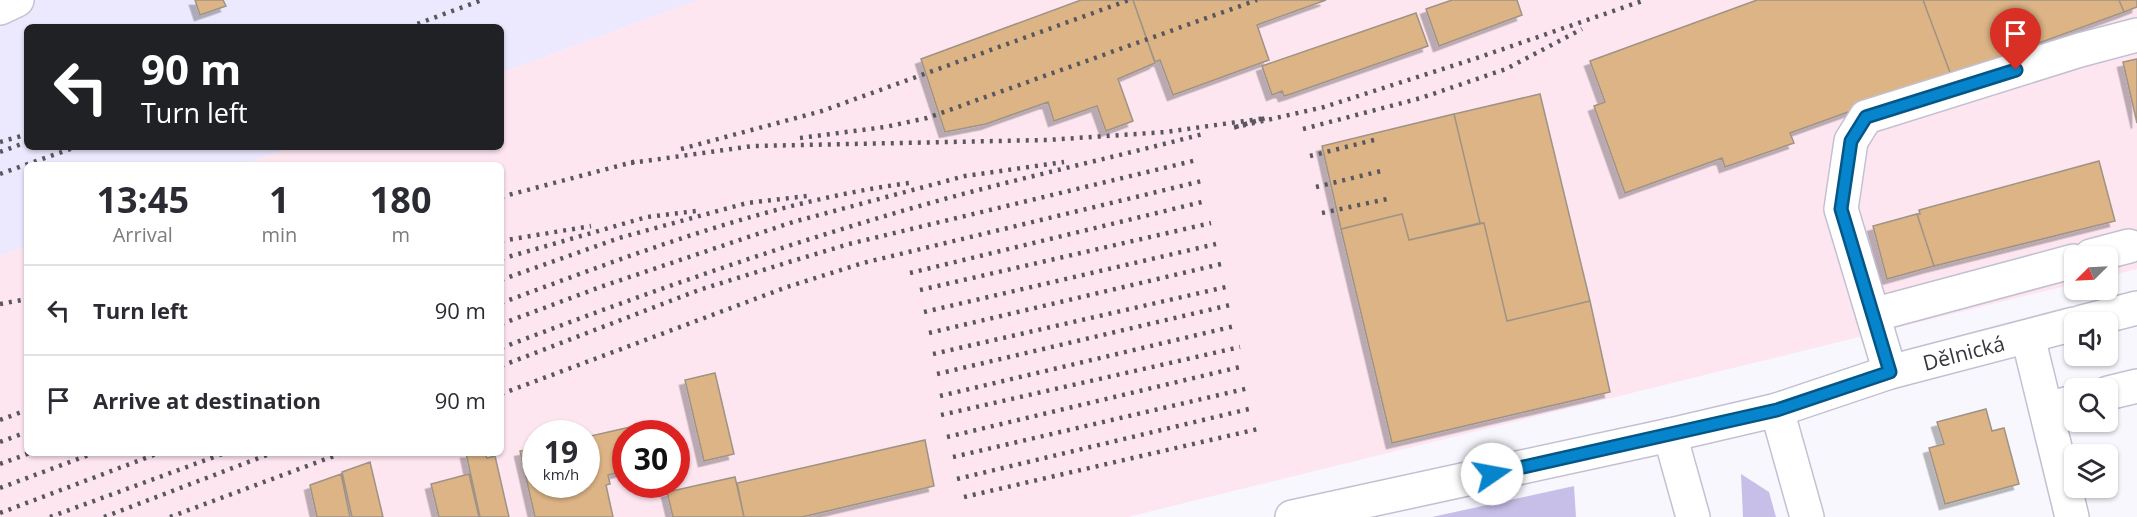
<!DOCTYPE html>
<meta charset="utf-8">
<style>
:root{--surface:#fff;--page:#f2f2f3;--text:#2b2b33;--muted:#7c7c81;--line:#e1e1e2}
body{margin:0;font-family:"Open Sans",sans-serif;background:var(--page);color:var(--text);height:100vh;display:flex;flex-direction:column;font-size:22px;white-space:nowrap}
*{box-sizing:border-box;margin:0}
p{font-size:20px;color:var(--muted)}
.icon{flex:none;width:33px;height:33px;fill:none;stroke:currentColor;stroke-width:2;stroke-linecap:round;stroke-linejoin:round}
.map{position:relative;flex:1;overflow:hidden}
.side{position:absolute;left:24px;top:162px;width:480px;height:294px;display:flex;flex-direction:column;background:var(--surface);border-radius:9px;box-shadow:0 2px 4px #0004}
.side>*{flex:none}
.guide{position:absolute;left:24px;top:24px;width:480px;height:126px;border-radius:9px;box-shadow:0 2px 4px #0004;background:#202124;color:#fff;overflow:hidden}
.needle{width:39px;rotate:246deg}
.fabs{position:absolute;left:2064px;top:246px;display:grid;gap:12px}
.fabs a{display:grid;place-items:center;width:54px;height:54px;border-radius:9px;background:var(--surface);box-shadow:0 2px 4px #0004;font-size:30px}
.speed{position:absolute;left:522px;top:420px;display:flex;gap:12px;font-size:30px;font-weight:700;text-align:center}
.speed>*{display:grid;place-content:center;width:78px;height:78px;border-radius:50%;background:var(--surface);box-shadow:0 2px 4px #0004;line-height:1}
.speed small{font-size:15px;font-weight:400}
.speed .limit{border:9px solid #d22;background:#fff;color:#111}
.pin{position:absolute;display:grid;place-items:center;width:51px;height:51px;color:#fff;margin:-62px -26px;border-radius:50% 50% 50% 0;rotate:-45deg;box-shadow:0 0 6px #0007}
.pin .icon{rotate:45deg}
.me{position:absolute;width:66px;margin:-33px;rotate:78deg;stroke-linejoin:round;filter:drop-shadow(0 0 4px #0008)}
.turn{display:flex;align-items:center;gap:21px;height:126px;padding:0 18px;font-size:27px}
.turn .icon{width:78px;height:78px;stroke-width:2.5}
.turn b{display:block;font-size:42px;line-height:51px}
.eta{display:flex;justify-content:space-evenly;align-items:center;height:102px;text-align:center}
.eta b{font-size:36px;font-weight:700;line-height:42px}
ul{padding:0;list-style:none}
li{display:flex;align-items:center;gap:18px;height:90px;padding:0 18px;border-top:2px solid var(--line)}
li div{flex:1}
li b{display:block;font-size:22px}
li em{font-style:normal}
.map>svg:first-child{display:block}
</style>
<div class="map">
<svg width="2137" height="517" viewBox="0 0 2137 517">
<defs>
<filter id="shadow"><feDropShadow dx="-5.5" dy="5.5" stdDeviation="0" flood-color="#0004"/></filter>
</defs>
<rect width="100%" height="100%" fill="#f8f7fe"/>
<path fill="#ece8fd" d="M0 0H698L501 73V27H27V147H292L241 165H27V246L0 256Z"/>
<path fill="#fee6f1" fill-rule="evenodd" d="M698 0H2137V269L2108 276V256H2074V284L1128 517H0V256L27 246V453H501V165H241L292 147H501V73ZM536 434H586V484H536ZM626 434H676V484H626Z"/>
<path fill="#c8bfe8" d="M1741 474 1769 492 1776 517H1743Z
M1574 486 1576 517H1432Z"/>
<path fill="#dcb486" stroke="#9f9385" stroke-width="1.5" filter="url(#shadow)" d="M195 0H223L226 6 200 15Z
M1081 0H1133L1155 63 1118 79 1133 121 1106 131 1097 106 1054 121 1048 102 986 124 945 132 921 59Z
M1133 0H1326L1257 25 1269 60 1173 95 1160 60 1155 62Z
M1452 0H1517L1522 15 1439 46 1426 9Z
M1757 0H1923L1951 75 1790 133 1794 143 1725 167 1722 158 1625 193 1594 106 1605 102 1590 61Z
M1923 0H2119L2124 12 1951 75Z
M2119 0H2137V7L2124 12Z
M1416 13 1428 46 1291 94 1284 96 1282 91 1272 95 1262 66Z
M2137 59V123L2123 62Z
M1540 94 1590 301 1507 321 1484 223H1480L1454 114Z
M1454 114 1480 223 1409 240 1402 214 1341 229 1322 146Z
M2099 161 2115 221 1934 266 1917 214H1920L1919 210Z
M1402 214 1409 240 1484 223 1507 321 1590 301 1610 392 1392 443 1341 229Z
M1917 214 1934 266 1887 279 1873 226Z
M715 373 734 454 704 461 685 380Z
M1986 409 1992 431 2004 428 2019 484 1945 504 1929 448 1944 444 1937 422Z
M635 426 637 434H626V456L620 457 623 471 608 475 610 484 606 485 613 517H535L520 451 536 448V484H586V437Z
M925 440 934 486 802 517H744L737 483Z
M466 453H485L487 458 495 456 509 517H480Z
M370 462 383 517H352L342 472Z
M341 474 350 517H317L310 485Z
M469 474 479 517H439L431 484Z
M735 477 744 517H673L667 492Z"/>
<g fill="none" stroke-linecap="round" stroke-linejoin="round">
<defs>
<g id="minor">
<path d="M0 8 17 0"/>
<path d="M2091 256 2129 246"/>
<path d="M1873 315 2074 261"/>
<path d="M2082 322 2137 308"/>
<path d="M2028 337 2072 517"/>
<path d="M1890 372 1841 209 1851 141 1866 117 2080 50 2137 35"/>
<path d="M2108 393 2137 386"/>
<path d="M2047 409 2074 402"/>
<path d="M1777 410 1807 517"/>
<path d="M1670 435 1693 517"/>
<path id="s1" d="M1292 517 1670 435 1777 410 1890 372 2074 324"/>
</g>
</defs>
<use href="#minor" stroke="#c3c0d2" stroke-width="36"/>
<use href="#minor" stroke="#fff" stroke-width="33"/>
<path stroke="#58575e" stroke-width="4.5" stroke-dasharray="3 6" stroke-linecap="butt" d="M409 27 482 0
M1303 129 1421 98 1506 69 1582 29
M800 138 885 127 927 118 1257 0
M0 142 21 136
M681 149 822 111 1129 0
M0 152 27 142
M1310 156 1378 139
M631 163 753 146 1047 140 1166 132 1266 118 1232 128 1324 107 1480 57 1645 0
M0 174 76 147
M1316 187 1381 171
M501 197 637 161
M1322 213 1387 199
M501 241 591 226
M501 259 647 217 696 211
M910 273 1206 201
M501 280 619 238 747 203 807 196
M920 290 1211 223
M501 303C634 254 768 202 909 183
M0 304 27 299
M924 312 1216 244
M501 324 603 286 793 222 965 176 1064 162
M929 333 1221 264
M501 348C648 292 796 240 948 198 1033 175 1119 156 1203 134
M933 354 1226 287
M501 366 699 290 789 262 849 244 1197 160
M937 374 1230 305
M501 394 787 287 863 263 1202 181
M940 396 1235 326
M941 415 1240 347
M0 420 27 410
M947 437 1244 366
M0 442 27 432
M953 457 1249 388
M0 464 30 453
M957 479 1253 408
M0 488 94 453
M964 497 1258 429
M0 513 159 453
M50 517 225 453
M104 517 272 453
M170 517 342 453"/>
</g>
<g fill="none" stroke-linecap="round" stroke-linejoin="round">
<defs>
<path id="route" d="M1492 474 1777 410 1890 372 1841 209 1851 141 1866 117 2016 70"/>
</defs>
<use href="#route" stroke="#055685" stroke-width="15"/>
<use href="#route" stroke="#0785cc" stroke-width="10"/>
</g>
<g text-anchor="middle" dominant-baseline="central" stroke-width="4.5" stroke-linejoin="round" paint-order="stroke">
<g font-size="21" fill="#37363d" stroke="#fff">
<text stroke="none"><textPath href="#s1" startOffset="692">Dělnická</textPath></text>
</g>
</g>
</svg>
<div class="fabs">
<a><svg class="needle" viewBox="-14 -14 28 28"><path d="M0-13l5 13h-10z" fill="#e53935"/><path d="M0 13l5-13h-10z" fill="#7c7c81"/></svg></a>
<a><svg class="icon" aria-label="sound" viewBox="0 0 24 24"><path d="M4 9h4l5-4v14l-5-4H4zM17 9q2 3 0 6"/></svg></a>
<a><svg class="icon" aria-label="search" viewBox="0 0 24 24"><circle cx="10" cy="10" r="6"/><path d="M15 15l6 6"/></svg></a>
<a><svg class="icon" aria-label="layers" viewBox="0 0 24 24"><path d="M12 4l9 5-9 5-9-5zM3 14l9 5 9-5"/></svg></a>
</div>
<div class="speed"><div>19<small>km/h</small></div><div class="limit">30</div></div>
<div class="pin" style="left:2016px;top:70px;background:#d93025"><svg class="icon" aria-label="arrive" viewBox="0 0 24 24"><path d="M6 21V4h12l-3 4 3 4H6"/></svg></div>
<svg class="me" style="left:1492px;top:474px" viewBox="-20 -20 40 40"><circle r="19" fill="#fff"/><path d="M0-13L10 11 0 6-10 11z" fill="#0785cc"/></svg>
<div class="guide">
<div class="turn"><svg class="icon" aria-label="left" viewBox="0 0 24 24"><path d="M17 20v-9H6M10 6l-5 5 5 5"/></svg><div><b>90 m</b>Turn left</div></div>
</div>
<section class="side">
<div class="eta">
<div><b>13:45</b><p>Arrival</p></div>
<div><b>1</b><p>min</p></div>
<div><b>180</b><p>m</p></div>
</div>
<ul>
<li><svg class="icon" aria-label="left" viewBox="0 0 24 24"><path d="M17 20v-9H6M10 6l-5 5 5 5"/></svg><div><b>Turn left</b></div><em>90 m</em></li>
<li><svg class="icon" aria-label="arrive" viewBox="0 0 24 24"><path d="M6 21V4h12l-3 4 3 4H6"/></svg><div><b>Arrive at destination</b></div><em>90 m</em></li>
</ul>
</section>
</div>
